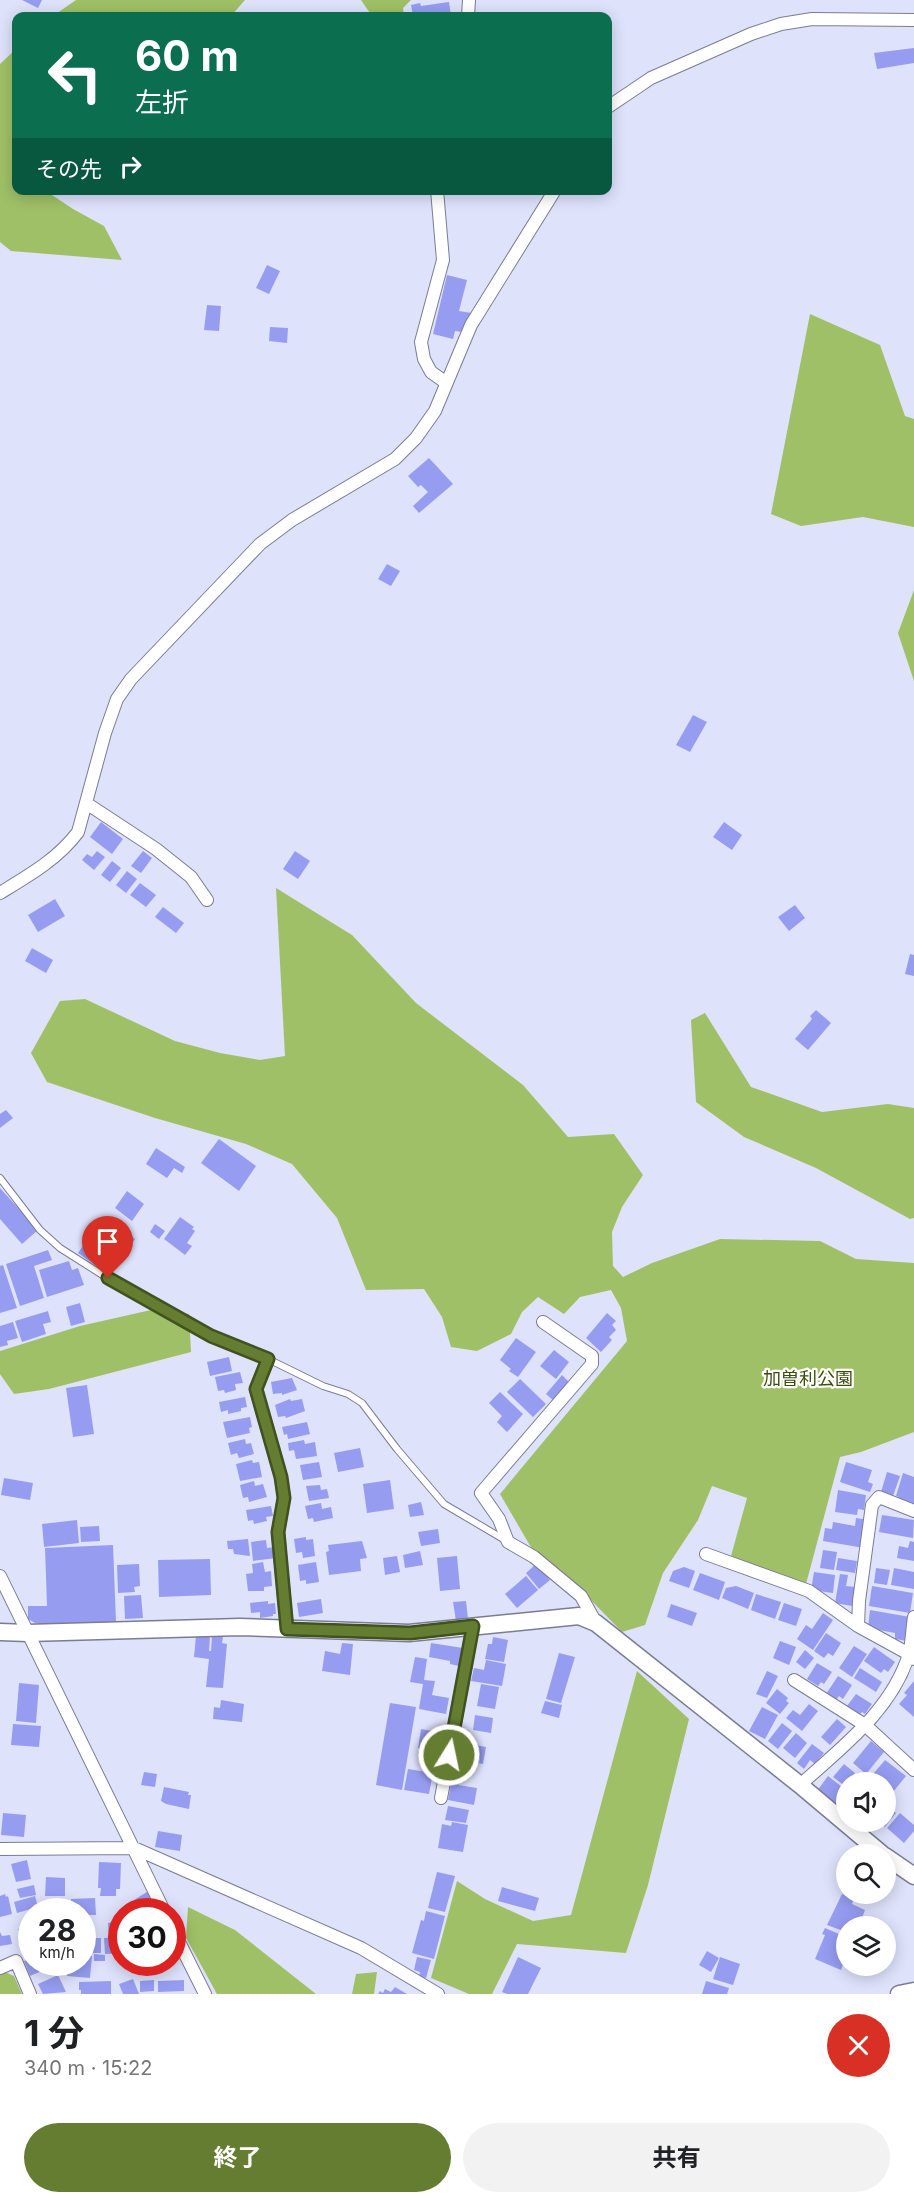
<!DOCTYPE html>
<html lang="ja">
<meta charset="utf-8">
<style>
:root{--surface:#fff;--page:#f2f2f2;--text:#202124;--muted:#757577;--accent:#647d31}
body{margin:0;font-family:Inter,"Noto Sans JP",sans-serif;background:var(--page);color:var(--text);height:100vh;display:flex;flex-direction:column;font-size:22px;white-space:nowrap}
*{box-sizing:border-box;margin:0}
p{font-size:20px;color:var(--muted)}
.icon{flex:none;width:33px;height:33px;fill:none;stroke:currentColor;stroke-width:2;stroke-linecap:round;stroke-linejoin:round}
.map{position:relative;height:1994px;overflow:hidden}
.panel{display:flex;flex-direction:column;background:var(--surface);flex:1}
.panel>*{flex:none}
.top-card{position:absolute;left:12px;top:12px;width:600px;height:183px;border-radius:12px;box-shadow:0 3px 15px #0003;background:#0b6e4f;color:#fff;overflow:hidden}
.fabs{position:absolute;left:836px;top:1772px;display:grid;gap:12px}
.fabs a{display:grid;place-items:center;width:60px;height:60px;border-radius:50%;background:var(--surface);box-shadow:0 3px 15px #0003;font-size:30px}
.speed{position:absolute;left:18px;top:1898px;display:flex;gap:12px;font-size:30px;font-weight:700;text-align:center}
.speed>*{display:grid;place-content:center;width:78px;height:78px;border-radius:50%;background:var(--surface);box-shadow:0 3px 15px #0003;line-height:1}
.speed small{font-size:15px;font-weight:400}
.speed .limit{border:9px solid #d22;background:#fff;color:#111}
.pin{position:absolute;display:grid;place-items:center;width:51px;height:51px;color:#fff;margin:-62px -26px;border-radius:50% 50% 50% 0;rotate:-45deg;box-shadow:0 0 6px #0007}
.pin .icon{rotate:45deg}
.me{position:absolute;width:66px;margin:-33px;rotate:10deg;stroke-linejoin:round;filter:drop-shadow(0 0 4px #0008)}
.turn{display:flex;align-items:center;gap:21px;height:126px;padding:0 24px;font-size:27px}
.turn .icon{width:78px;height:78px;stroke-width:2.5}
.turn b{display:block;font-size:42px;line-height:51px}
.then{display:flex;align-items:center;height:57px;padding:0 24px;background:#0003;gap:12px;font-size:22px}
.round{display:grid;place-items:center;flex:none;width:63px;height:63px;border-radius:32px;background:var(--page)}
.overview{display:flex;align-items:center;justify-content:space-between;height:102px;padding:0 24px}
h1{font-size:36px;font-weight:700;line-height:45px}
.action{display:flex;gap:12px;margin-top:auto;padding:12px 24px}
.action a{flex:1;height:69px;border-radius:36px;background:var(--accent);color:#fff;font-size:24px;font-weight:700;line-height:69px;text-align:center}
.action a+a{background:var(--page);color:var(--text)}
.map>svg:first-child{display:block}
</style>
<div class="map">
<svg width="914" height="1994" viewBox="0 0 914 1994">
<rect width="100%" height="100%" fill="#dee2fb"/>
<path fill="#a0c067" d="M76 0H245L231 16H53Z
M361 0H411L403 8 404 16H372Z
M16 49V190L46 191 73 209 104 226 122 260 11 251 0 242V64Z
M810 314 880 345 905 416 914 419V527L863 517 801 526 771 514Z
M914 590V681L898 633Z
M276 888 352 935 416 1003 523 1085 568 1137 614 1134 643 1175 622 1207 612 1232 613 1266 623 1277 652 1263 720 1239 820 1241 856 1259 914 1263V1432L861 1452 840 1457 806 1584 731 1556 747 1498 712 1486 698 1520 663 1573 645 1625 622 1632 587 1596 532 1549 500 1494 627 1341 621 1308 611 1290 580 1297 564 1314 538 1297 522 1312 511 1334 477 1351 451 1347 442 1317 424 1289 366 1290 337 1218 292 1164 246 1144 155 1118 47 1082 31 1053 60 1001 85 999 175 1041 220 1053 260 1060 285 1056Z
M705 1013 751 1087 822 1112 888 1104 914 1108V1218L910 1219 816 1168 744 1137 696 1102 691 1020Z
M151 1310 189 1314 191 1352 49 1389 14 1394 0 1374V1351L80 1326Z
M637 1671 689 1719 648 1885 626 1953 517 1944 492 1994H469L431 1978 457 1881 485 1899 533 1921 571 1915Z
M188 1907 235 1930 316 1994H217L186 1938Z
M3 1971 14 1976 22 1994H0V1973Z
M377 1972 374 1994H352L356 1974Z"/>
<path fill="#969df1" d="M22 0H42L38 8Z
M449 2 451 16H413L411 5 420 3 421 6Z
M914 48V63L877 69 874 53Z
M267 265 280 271 269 294 256 288Z
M447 275 467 280 459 311 472 313 462 332 455 331 453 339 433 334Z
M207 305 221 306 219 331 204 330Z
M270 327 288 328 287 343 269 341Z
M429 458 453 484 419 513 413 506 428 492 421 485 418 487 408 476Z
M387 564 400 571 391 586 378 579Z
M693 715 707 722 690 752 676 745Z
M101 822 123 839 112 854 90 837Z
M724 822 742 835 732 850 713 837Z
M97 851 105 857 94 870 82 860 87 854 92 857Z
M143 851 152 858 141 873 131 866Z
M295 851 310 861 298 879 283 869Z
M112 861 121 868 110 882 101 875Z
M127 871 137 879 126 893 116 885Z
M140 883 156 895 146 907 130 895Z
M55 899 65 916 38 932 28 915Z
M795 905 805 918 789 931 778 917Z
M163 907 184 923 176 933 155 917Z
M32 948 53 960 46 973 25 961Z
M910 954 914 955V976L905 974Z
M816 1010 831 1023 808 1050 795 1039 812 1019 810 1016Z
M6 1110 13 1118 0 1128V1114Z
M219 1139 256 1166 239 1191 201 1163Z
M156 1148 185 1167 182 1173 174 1168 167 1178 146 1164Z
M0 1188 38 1230 22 1244 0 1219Z
M127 1191 144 1204 132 1221 115 1208Z
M106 1216 123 1228 108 1248 91 1236Z
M180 1217 194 1227 192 1229 195 1231 187 1243 192 1246 185 1255 164 1239Z
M155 1224 165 1231 159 1239 150 1232Z
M123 1230 135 1239 112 1272 110 1271 108 1274 78 1253 89 1237 108 1251Z
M48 1250 52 1260 34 1266 44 1298 20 1306 6 1264Z
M69 1261 72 1270 78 1268 84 1285 47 1297 39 1270Z
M3 1265 17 1308 0 1313V1266Z
M80 1303 85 1322 71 1326 66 1307Z
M48 1311 51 1322 43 1324 46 1334 22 1342 15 1321Z
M607 1313 616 1321 612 1325 616 1330 609 1337 612 1340 601 1352 586 1338Z
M13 1322 18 1338 7 1341 8 1345 0 1347V1326Z
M516 1338 536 1352 518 1377 509 1371 511 1369 500 1360Z
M554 1350 569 1362 556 1379 540 1366Z
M229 1357 232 1371 210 1376 207 1362Z
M240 1372 243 1383 235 1384 236 1390 225 1393 224 1390 218 1391 215 1377Z
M562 1375 570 1383 554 1401 546 1394Z
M292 1378 297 1390 282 1395V1393L273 1394 271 1382Z
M520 1379 546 1404 533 1417 507 1392Z
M87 1385 94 1434 73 1437 66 1388Z
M500 1392 523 1414 507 1432 497 1422 502 1416 489 1403Z
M245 1397 247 1407 241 1408V1411L228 1414V1410L221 1412 219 1402Z
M290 1399 291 1401 302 1399 305 1411 286 1418 285 1416 278 1417 275 1405Z
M250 1417 252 1427 249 1428 250 1433 227 1438 223 1422Z
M307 1422 310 1434 288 1439 287 1434 284 1435 282 1427Z
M245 1439 246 1444 251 1443 254 1454 239 1458 237 1453 231 1455 228 1443Z
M304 1440 305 1444 315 1442 317 1456 296 1459 294 1450 289 1451 288 1443Z
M360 1448 364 1467 338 1472 334 1453Z
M252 1460 253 1463 259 1462 262 1477 240 1481 236 1464Z
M319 1462 322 1477 303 1480 300 1465Z
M846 1462 872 1470 868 1482 873 1484 870 1492 840 1482Z
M887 1472 900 1476 893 1496 881 1492Z
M903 1473 914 1477V1505L898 1501 899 1497 896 1496Z
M4 1478 33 1483 30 1500 1 1495Z
M390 1480 394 1509 367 1513 363 1484Z
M254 1481 255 1486 263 1484 267 1497 249 1502 248 1497 243 1498 240 1485Z
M320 1485 321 1490 327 1489 329 1498 309 1501 306 1486Z
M838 1490 866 1495 864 1510 858 1509 857 1515 835 1512Z
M421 1502 424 1515 410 1517 408 1505Z
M321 1503 322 1509 331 1507 333 1518 314 1522 313 1518 308 1519 305 1506Z
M271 1506 273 1516 266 1517 267 1521 254 1524 253 1520 248 1521 246 1510Z
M882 1515 914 1520 913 1538 879 1532Z
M856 1518 869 1520 864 1548 823 1541 825 1528 832 1529 833 1522 855 1526Z
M77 1520 79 1543 44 1547 42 1524Z
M99 1526 100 1541 81 1542 80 1527Z
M438 1529 440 1543 421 1546 418 1532Z
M306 1537V1540L313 1539 315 1556 303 1558 302 1552 296 1553 294 1539Z
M248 1539 250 1556 234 1554 233 1549H228L227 1541Z
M266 1540 267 1548 275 1547 276 1558 253 1561 251 1542Z
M362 1541 367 1558 360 1559 361 1571 329 1575 326 1552 329 1551 328 1545Z
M910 1541 914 1542V1561L897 1558 899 1546 908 1548Z
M113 1545 116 1622 46 1625 35 1623 28 1619V1606H47L45 1548Z
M823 1550 837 1552 834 1570 820 1568Z
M420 1551 423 1565 405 1568 403 1555Z
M397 1556 400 1572 385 1575 383 1558Z
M457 1556 460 1589 440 1591 437 1558Z
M838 1558 857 1561 855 1573 836 1570Z
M210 1559 211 1595 159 1597 158 1560Z
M263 1562 265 1572 271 1571 272 1586 264 1587V1591H248L246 1574 253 1573 252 1564Z
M316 1562 319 1582 306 1584V1580L300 1581 298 1565Z
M139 1564 140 1586 134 1587 135 1592 118 1593 117 1565Z
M536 1564 550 1580 539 1589 526 1573Z
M684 1567 695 1571 689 1588 669 1581 673 1571Z
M876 1568 890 1570 887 1585 874 1583Z
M894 1568 914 1572V1589L891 1585Z
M814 1572 835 1575 833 1593 811 1590Z
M700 1573 725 1582 719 1600 693 1590Z
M840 1574 848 1575 846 1586 855 1587 852 1606 835 1603Z
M526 1576 538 1590 517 1608 505 1594Z
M736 1586 754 1593 748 1609 722 1598 726 1588Z
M872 1586 913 1593 910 1613 869 1606Z
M756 1594 781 1602 775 1619 751 1610Z
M141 1595 143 1618 125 1619 124 1596Z
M321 1599 323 1613 299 1617 297 1603Z
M268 1601V1604L275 1603 276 1614H273V1616L260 1618V1612L251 1613 250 1603Z
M466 1601 468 1619 456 1621 453 1602Z
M784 1603 802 1609 796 1626 778 1620Z
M671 1604 697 1613 692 1626 667 1617Z
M870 1610 910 1617 907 1641 895 1639V1633L868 1628Z
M823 1613 833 1620 813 1650 797 1639 806 1625 812 1629Z
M826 1633 841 1643 833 1656 828 1653 824 1658 814 1651Z
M196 1636 210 1637 209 1651H211L212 1636 223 1637 222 1643 227 1644 223 1688 206 1687 209 1659 194 1657Z
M493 1637 508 1640 504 1662 485 1659 488 1644H492Z
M780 1641 796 1647 789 1665 773 1658Z
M342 1643 353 1644 350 1675 322 1671 325 1651 340 1654Z
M431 1643 463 1648 459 1666 450 1664V1661L429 1657Z
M854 1646 867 1654 852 1677 839 1668Z
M874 1647 895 1662 888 1672 884 1669 881 1673 864 1661Z
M805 1650 814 1658 805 1669 796 1662Z
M559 1653 575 1657 561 1703 546 1699Z
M415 1657 427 1659 424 1680 435 1681 432 1695 449 1698 446 1714 419 1709 423 1684 410 1682Z
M486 1660 506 1664 502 1686 471 1681 474 1668 484 1670Z
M817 1663 832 1672 824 1684 821 1682 818 1686 807 1679Z
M860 1668 882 1682 876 1692 854 1678Z
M767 1671 778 1676 767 1698 756 1694Z
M838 1676 852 1685 843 1699 839 1696 836 1700 826 1694Z
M914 1681V1717L899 1704 907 1695 904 1693Z
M19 1683 39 1685 36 1723 16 1721Z
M481 1684 499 1687 495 1709 477 1706Z
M777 1689 788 1698 786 1701 789 1703 780 1714 766 1703Z
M856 1694 872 1704 865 1714 862 1712 860 1714 847 1706Z
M221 1700 244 1704 242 1722 213 1719 214 1707 220 1708Z
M545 1701 562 1705 559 1718 541 1713Z
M390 1703 416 1707 402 1790 376 1785Z
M809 1704 818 1711 802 1731 786 1718 793 1710 800 1715Z
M762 1707 778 1715 765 1739 749 1731Z
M475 1715 493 1718 491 1733 473 1730Z
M837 1719 846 1727 830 1745 821 1737Z
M782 1723 792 1731 778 1749 768 1741Z
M13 1724 41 1726 39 1747 11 1745Z
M421 1729 443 1733 439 1751 418 1748Z
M796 1733 807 1743 795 1758 783 1748Z
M871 1741 884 1752 866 1774 853 1763Z
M459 1742 486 1747 483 1764 460 1760 461 1755 456 1754Z
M812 1744 824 1753 815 1764 810 1760 804 1769 797 1763Z
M885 1760 906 1776 889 1797 885 1794V1782H870L868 1780Z
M844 1764 855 1773 850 1779 854 1782H846V1787L833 1777Z
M408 1769 433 1773 429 1794 404 1790Z
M144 1772 157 1774 155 1787 141 1785Z
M828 1776 846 1790 834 1805 817 1791Z
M452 1779 459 1780 458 1785 477 1788 474 1805 448 1800Z
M164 1787 189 1792 188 1795H191L189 1809 166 1804 161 1801Z
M885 1804 896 1813 885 1827 878 1821H885Z
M448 1806 469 1810 466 1823 445 1820Z
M3 1813 26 1815 24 1837 1 1835Z
M900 1813 914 1825V1831L904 1843 887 1828Z
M452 1822 468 1825 463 1852 438 1848 442 1824 451 1826Z
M158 1831 182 1835 180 1851 155 1847Z
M27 1860 31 1879 16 1882 11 1864Z
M99 1862 121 1863 120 1889H116V1896H100L101 1888H98Z
M437 1872 455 1876 445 1912 428 1908Z
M46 1877 65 1878V1896H45Z
M34 1885 36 1895 20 1898 17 1889Z
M502 1887 539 1898 535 1911 498 1901Z
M150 1890 161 1911H137L136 1909 139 1907 134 1900Z
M5 1894 6 1897 8 1896 12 1914 0 1917V1896Z
M842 1894 854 1898 852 1904 865 1910 859 1926H846V1932L827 1925Z
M35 1896 38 1907 17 1913 14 1902Z
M95 1898 96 1915H87V1921H82V1911H71V1899Z
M426 1911 445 1916 434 1959 412 1953 421 1920 424 1921Z
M122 1921V1935L109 1936 108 1923Z
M32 1923V1946L26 1948 18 1929Z
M825 1928 846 1937V1956L841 1970 815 1959 825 1935 822 1934Z
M0 1932 2 1936 10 1935 12 1944 0 1946Z
M122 1937V1953L105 1954 104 1938Z
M93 1938H101V1953H93Z
M83 1939 91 1940V1952L82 1951Z
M707 1951 719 1958 711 1972 699 1965Z
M94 1954 105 1955V1961H94Z
M82 1955 92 1956 90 1978 67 1976 68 1962H82Z
M417 1957 431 1960 426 1978 419 1977 420 1972 414 1970Z
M518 1957 541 1968 528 1994H507L502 1992Z
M720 1957 740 1964 733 1985 713 1979Z
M32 1958V1962H49L51 1967 30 1976 24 1961Z
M58 1975 66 1992 43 1994 38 1984Z
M133 1979 139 1994H123L119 1984Z
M154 1980V1991L140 1992V1981Z
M184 1980V1991L158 1992V1981Z
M111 1981V1994H81V1990H79V1982Z
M706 1981 729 1988 727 1994H702Z
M395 1987 407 1994H378L380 1991 383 1993 385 1989 391 1992Z"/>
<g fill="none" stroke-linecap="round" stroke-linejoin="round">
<defs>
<path id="lane" d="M0 1178 40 1230 60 1248 123 1288 211 1336 268 1359 323 1386 348 1394 362 1403 397 1449 444 1504 505 1540"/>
<path id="street" d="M468 16 469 0
M608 107 651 78 751 34 781 24 812 19 914 20
M437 190 443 260 421 342 424 359 431 372 445 382
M86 803 156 849 191 877 207 900
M0 893C28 876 58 859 78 832L105 733 117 699 131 679 260 544 292 520 395 459 416 438 435 411 471 325 555 190
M543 1322 592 1356V1364L481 1493 499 1519 508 1542 534 1557 581 1596 596 1623
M268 1359 256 1389 281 1477 284 1498 278 1532 287 1629
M706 1554 809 1591 858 1626 909 1654 914 1659
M0 1576 164 1911
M858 1626 859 1601 872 1505 879 1497 914 1511
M794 1680 865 1725 914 1770
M800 1785C842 1747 892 1710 909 1654 912 1643 912 1629 914 1617
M441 1798 473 1626
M0 1849 134 1848 361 1948 438 1994
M172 1928 205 1994
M0 1968 16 1961 30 1994"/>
<path id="secondary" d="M0 1632 28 1633 240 1627 409 1633 579 1616 596 1623 800 1785 882 1854
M885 1856 914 1876
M899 1994 914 1991"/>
</defs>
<use href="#lane" stroke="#7a7c93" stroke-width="8"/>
<use href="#street" stroke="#7a7c93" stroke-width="14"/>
<use href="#secondary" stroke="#7a7c93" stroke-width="19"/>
<use href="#lane" stroke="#fff" stroke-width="6"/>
<use href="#street" stroke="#fff" stroke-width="12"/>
<use href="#secondary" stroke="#fff" stroke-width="16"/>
</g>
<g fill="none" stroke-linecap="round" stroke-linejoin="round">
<defs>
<path id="route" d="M108 1278 211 1336 268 1359 256 1389 281 1477 284 1498 278 1532 287 1629 410 1633 473 1626 449 1755"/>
</defs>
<use href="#route" stroke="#415120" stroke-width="15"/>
<use href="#route" stroke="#647d31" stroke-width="10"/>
</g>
<g text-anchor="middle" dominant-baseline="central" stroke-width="4.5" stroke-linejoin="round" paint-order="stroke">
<g font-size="18" fill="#394d0a" stroke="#fff">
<text x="808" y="1378">加曽利公園</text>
</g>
</g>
</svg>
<div class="fabs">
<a><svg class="icon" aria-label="sound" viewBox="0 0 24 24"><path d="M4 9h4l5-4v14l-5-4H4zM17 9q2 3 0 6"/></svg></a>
<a><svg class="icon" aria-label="search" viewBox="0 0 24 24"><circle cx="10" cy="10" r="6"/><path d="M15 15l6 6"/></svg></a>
<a><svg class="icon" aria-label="layers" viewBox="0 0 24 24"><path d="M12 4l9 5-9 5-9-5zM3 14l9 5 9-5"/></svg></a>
</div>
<div class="speed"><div>28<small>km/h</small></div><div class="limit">30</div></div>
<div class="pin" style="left:108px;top:1278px;background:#d93025"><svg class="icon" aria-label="arrive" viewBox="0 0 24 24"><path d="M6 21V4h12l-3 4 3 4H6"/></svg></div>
<svg class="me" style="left:449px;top:1755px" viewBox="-20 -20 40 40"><circle r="17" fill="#647d31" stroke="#fff" stroke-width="3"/><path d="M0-11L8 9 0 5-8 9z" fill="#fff"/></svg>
<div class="top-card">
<div class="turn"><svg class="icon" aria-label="left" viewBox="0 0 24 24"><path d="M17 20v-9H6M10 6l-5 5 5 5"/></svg><div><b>60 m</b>左折</div></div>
<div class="then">その先<svg class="icon" aria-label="right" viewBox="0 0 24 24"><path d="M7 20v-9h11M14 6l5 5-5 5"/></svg></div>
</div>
</div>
<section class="panel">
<div class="overview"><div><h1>1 分</h1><p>340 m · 15:22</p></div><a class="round" style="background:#d93025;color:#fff"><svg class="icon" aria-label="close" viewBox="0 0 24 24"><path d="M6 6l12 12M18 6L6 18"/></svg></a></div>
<div class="action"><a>終了</a><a>共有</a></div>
</section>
